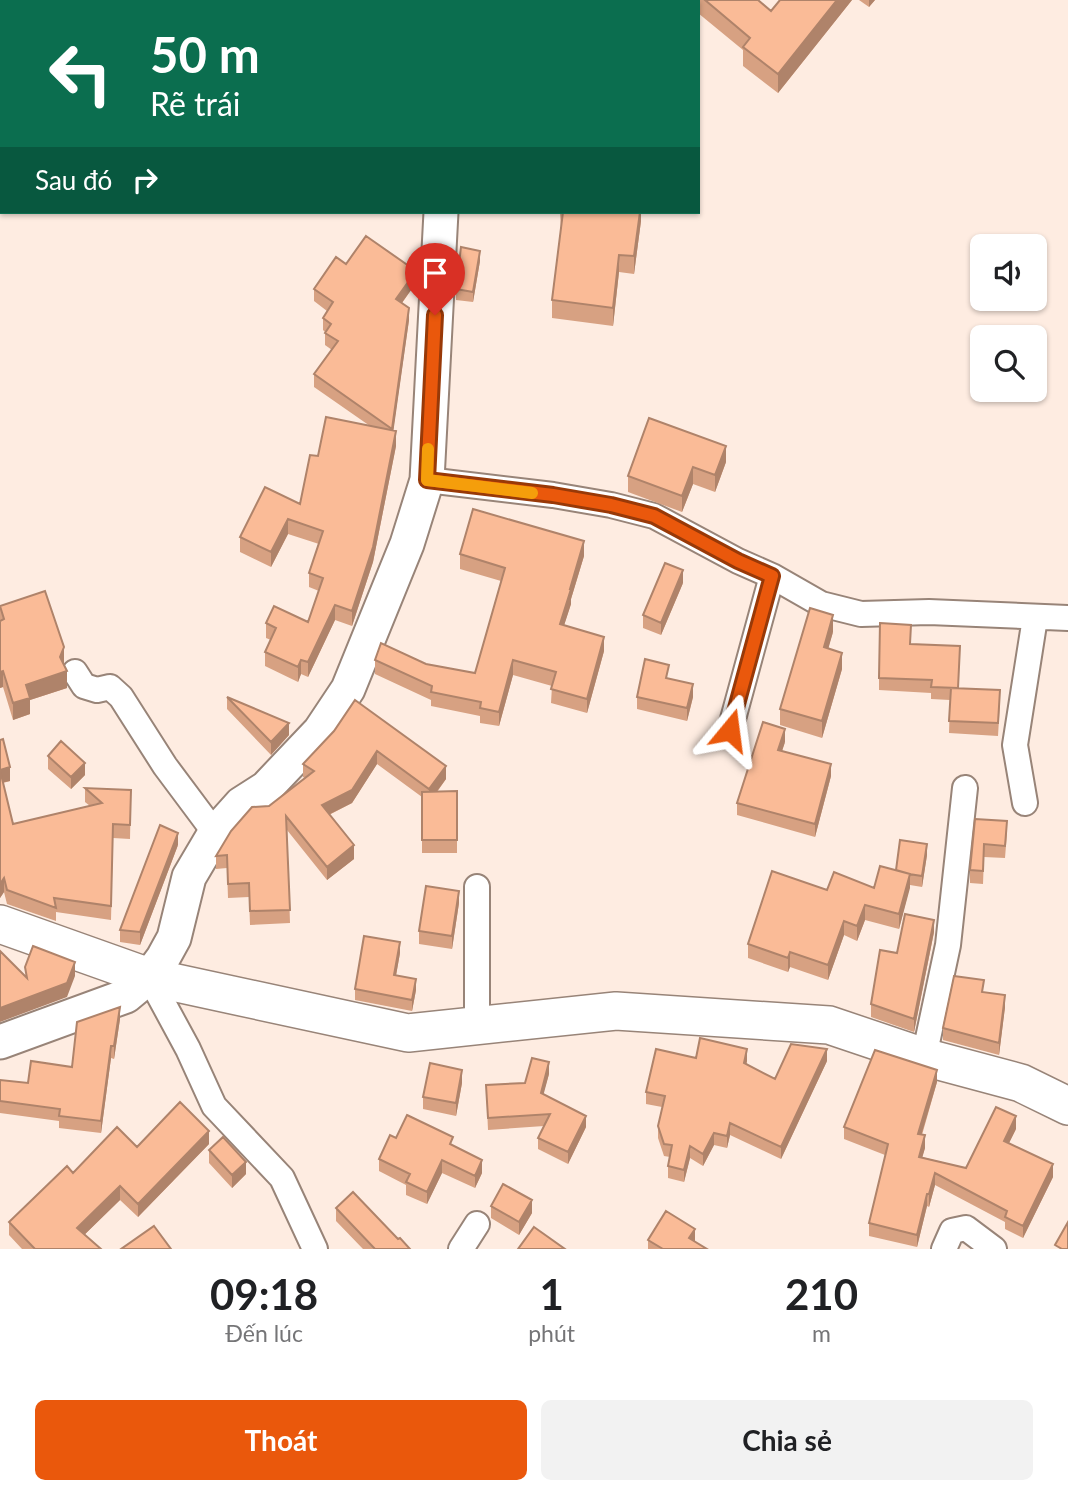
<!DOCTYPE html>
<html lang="vi">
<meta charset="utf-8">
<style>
:root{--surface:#fff;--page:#f2f2f2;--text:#202124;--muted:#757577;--accent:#ea580c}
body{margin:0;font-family:Lato,sans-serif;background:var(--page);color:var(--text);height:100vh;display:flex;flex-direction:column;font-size:26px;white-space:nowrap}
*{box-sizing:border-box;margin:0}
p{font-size:23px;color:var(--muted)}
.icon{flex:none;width:38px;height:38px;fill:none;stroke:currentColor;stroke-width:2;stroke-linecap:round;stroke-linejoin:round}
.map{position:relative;height:1249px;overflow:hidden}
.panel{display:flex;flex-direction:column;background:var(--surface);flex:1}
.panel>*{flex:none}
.top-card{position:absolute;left:0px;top:0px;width:700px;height:214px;box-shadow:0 2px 5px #0004;background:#0b6e4f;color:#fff;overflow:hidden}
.buttons{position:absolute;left:970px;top:234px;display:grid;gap:14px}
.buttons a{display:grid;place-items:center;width:77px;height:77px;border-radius:10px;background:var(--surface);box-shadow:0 2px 5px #0004;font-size:35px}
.pin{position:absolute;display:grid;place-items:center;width:60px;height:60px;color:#fff;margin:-72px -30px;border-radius:50% 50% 50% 0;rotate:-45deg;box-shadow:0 0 7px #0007}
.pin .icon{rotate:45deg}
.me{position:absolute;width:77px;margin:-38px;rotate:16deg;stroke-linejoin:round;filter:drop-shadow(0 0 5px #0008)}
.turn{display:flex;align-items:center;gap:24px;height:147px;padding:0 35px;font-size:32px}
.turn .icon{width:91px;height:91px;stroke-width:2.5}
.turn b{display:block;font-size:49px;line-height:60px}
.then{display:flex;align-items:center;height:66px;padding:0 35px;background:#0003;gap:14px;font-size:26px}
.eta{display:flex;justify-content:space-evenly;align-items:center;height:119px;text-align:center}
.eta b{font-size:42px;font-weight:700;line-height:49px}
.button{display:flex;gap:14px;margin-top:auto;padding:14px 35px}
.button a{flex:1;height:80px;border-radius:10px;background:var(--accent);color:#fff;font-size:28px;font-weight:700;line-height:80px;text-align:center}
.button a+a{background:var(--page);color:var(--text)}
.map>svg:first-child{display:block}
</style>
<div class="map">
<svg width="1068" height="1249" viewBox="0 0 1068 1249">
<rect width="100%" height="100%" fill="#feece1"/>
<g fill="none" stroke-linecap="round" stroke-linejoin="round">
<defs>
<path id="street" d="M427 480 553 495 611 505 654 516 738 561 772 576 821 604 861 614 929 612 1068 618
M75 672 84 686 97 690 110 687 121 697 165 766 215 833
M730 730 772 576
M1025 803 1015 745 1035 618
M149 977 188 1049 214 1106 282 1178 315 1249
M477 1026V887
M924 1057 948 945 965 788
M461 1249 477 1224
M944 1249 952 1231 966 1228 994 1249"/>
<path id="secondary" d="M450 2V0
M0 1042 126 996 149 977 163 958 174 938 189 877 215 833 241 804 266 788 320 731 348 689 407 544 427 480 441 212"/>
<path id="primary" d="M0 924 149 977 408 1033 616 1011 829 1025 924 1057 1021 1083 1068 1106"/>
</defs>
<use href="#street" stroke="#988478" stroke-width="28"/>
<use href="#secondary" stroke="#988478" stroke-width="37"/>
<use href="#primary" stroke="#988478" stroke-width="40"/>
<use href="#street" stroke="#fff" stroke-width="24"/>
<use href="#secondary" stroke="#fff" stroke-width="33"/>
<use href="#primary" stroke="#fff" stroke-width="37"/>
</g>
<path fill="#d7a182" d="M683 0H758L771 11 780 0H852L778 93 743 66V50L698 13V2H685Z
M859 0H875L869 7Z
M560 212H641V221L634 274 619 272 613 326 552 318V300L561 230Z
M480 261 473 302 456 300V289Z
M346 264 416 283 402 303 409 320 393 431 396 446 373 562 352 626 335 620 308 677 301 674 298 682 265 666V652L271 640 266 638V623L308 622 319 591 309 587V573L319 544 288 534 271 567 240 552V537L300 504 318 456 370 426 314 387V374L332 350 325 345V332L323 330V318L327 311 314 301V289Z
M726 462 715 492 693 484 682 512 628 492V476Z
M460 554 584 556 571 599V604L564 625 604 651 587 713 551 703 552 686 513 675 499 726 480 723V716L431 706V700L375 674V660L426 664 475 673 501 581 460 569Z
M683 583 661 635 643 628V615Z
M0 606 64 664 67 688 30 700V714L13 720 3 687 0 688Z
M833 632 828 648 842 669 822 738 780 725V709Z
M911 644 959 688 1000 702 998 736 949 733 950 700 931 699V693L879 690V678Z
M668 679 693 697 687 721 637 709V697Z
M227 697 289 735 271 755 227 709Z
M334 731 446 779 437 792 457 791V853H422V797L377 764 352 803 329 815 354 859 327 880 287 830 290 923 250 925 249 897 228 898 227 868 216 869V856L269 806 305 778 303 777V764Z
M0 740 10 781 3 783 13 824 90 806 85 802V788L131 790 130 839 113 838 111 920 56 912V921L7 904 4 892 0 898Z
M785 742 782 751 831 776 815 837 737 815V803Z
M48 756 85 775 71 789 48 769Z
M975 819 1007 833 1005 858 984 857 983 884 970 883V870Z
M178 845 140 945 120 942V930Z
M927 855 922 887 910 885 899 929 865 920 857 941 844 935 828 980 790 967 788 972 748 958V944L827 890 874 888 896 870Z
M459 903 452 949 419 944V931Z
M934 932 914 1032 871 1017V1004L897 953Z
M400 953 396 975 416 990 412 1011 355 1000V989Z
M984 992 1005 1007 999 1055 943 1040V1028Z
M120 1019 114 1059 111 1058 101 1133 59 1128V1121L0 1113V1080L28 1083 72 1067Z
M696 1058 747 1061 746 1064 775 1079 827 1061 781 1159 730 1135 727 1148 714 1145 703 1166 690 1158 684 1182 668 1178V1166L670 1157 664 1156 658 1138V1126L662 1107 646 1104V1092Z
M549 1074 543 1094 586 1127 568 1164 538 1149V1138L544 1126 488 1130 486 1085 525 1083Z
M937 1082 922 1135 925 1148 922 1157 966 1168 1016 1129 1009 1143 1053 1177 1023 1238 1005 1229V1222L935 1185 929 1207 927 1206 917 1247 869 1236V1223L885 1155 844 1139V1127Z
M462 1083 456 1116 423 1109V1097Z
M396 1138 453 1146 482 1173 475 1188 442 1173 427 1204 406 1195V1185L379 1171V1159Z
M209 1144 138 1217 120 1200 84 1235 101 1249H22L9 1235V1222L73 1173 137 1147Z
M209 1150 246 1174 232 1188 209 1163Z
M491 1206 532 1213 519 1235 491 1218Z
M336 1208 410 1249H363L336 1221Z
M648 1240 695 1242 707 1249H648Z"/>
<path fill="#af836a" d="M837 0H852L778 93V74Z
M869 0H875L869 7Z
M640 212H641V221L634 274V256Z
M480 251V261L473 302V292Z
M619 255V272L613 326V308Z
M416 271V283L396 311V299Z
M409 308V320L392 441V429Z
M396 431V446L373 562 352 626V611Z
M726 446V462L715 492V475Z
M693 467V484L682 512V496Z
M288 519V534L271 567V552Z
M584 541V556L571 599V604L560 638V624Z
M683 570V583L661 635V623Z
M335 605V620L308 677V662Z
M833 615V632L824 664V647Z
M604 637V651L587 713V699Z
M64 647V663L60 673V657Z
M842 653V669L822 738V721Z
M301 660V674L298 682V667Z
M513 660V675L499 726V712Z
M3 671V687L0 688V672Z
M67 671V688L30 700V714L13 720V703L26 685Z
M693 684V697L687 721V708Z
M289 723V735L271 755V742Z
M785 729V742L778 763V750Z
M377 751V764L352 803 322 818V805Z
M85 763V775L71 789V777Z
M831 764V776L815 837V824Z
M446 766V779L429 802V789Z
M10 767V781L0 783V770Z
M178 833V845L140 945V932Z
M927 844V855L922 887V876Z
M354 845V859L327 880V867Z
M910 874V888L899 929V914Z
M4 878V892L0 898V884Z
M459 891V903L452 949V936Z
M865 905V920L857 941V926Z
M934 920V932L914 1032V1019Z
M844 921V935L828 980V965Z
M400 942V953L394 987V975Z
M790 952V967L788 972V958Z
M75 962V976L67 997 0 1022V1008Z
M416 979V990L412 1011V1000Z
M1005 995V1007L999 1055V1043Z
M120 1007V1019L114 1059V1046Z
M111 1046V1058L101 1133V1121Z
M747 1049V1061L744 1075V1063Z
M827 1049V1061L781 1159V1147Z
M549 1062V1074L541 1104V1093Z
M462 1070V1083L456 1116V1103Z
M937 1070V1082L918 1146V1134Z
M586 1116V1127L568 1164V1152Z
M1016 1116V1129L1004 1153V1141Z
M730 1123V1135L727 1148V1136Z
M209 1131V1144L138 1217V1204Z
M714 1133V1145L703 1166V1154Z
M925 1135V1148L919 1169V1157Z
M690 1146V1158L684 1182V1170Z
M442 1160V1173L427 1204V1192Z
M482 1160V1173L475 1188V1176Z
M246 1162V1174L232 1188V1175Z
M1053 1164V1177L1023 1238V1226Z
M935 1173V1185L929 1207V1194Z
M120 1186V1200L77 1242V1228Z
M927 1194V1206L917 1247V1235Z
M532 1200V1213L519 1235V1222Z
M695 1229V1242L689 1238Z"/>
<path fill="#fabb97" stroke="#af836a" stroke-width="2" d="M153 0H424V2H153Z
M459 0H543L542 2H463Z
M705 0H758L771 11 780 0H837L778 74 743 47 750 38Z
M560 212H640L634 256 619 255 613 308 552 300 563 212Z
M366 236 416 271 396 299 409 308 392 429 314 374 338 341 325 333 331 324 323 318 333 302 314 289 336 257 346 264Z
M461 247 480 251 473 292 456 289Z
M326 417 396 431 373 547 352 611 335 605 308 662 301 660 298 667 265 652 276 628 266 623 274 606 308 622 323 578 309 573 323 531 288 519 271 552 240 537 265 487 300 504 310 455 318 456Z
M649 418 726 446 715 475 693 467 682 496 628 476Z
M473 509 584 541 570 589H571L560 624 604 637 587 699 551 689 556 672 513 660 499 712 480 708 481 702 431 692 432 686 375 660 381 643 426 664 475 673 505 568 460 554Z
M665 563 683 570 661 623 643 615Z
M45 591 64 647 60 657 67 671 26 685 30 698 13 703 3 671 0 672V621L4 619 0 606Z
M810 608 833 615 824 647 842 653 822 721 780 709Z
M880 623 911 625 910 644 960 646 958 688 931 687 932 680 879 678Z
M645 659 669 665 666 678 693 684 687 708 637 697Z
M951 688 1000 690 998 723 949 721Z
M227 697 289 723 271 742Z
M355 700 446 766 429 789 377 751 352 790 322 805 354 845 327 867 286 816 290 910 250 911 249 883 228 884 227 855 216 856 231 831 252 807 269 806 314 771 303 764 334 731Z
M763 722 785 729 778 750 831 764 815 824 737 803Z
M3 739 10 767 0 770V740Z
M61 741 85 763 71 777 48 756Z
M0 770 13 824 102 803 85 788 131 790 130 825 113 824 111 906 54 898 56 908 7 890 4 878 0 884Z
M457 791V840H422V792Z
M975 819 1007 821 1005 846 984 844 983 871 970 870Z
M160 825 178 833 140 932 120 930Z
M900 840 927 844 922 876 909 874H910L896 870Z
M880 866 910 874 899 914 865 905 857 926 844 921 828 965 790 952 788 958 748 944 772 871 827 890 834 872 874 888Z
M426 886 459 891 452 936 419 931Z
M905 914 934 920 914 1019 871 1004 880 950 897 953Z
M364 936 400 942 394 975 416 979 412 1000 355 989Z
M33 946 75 962 67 983 0 1008V951L27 978 25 967Z
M954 976 984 980 982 992 1005 995 999 1043 943 1028Z
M120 1007 114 1046H111L101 1121 59 1116 60 1109 0 1101V1080L28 1083 31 1061 72 1067 77 1022Z
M700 1038 747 1049 744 1063 775 1079 791 1044 827 1049 781 1147 730 1123 727 1136 714 1133 703 1154 690 1146 684 1170 668 1166 672 1145 664 1144 658 1126 665 1096 646 1092 656 1049 696 1058Z
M875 1050 937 1070 918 1134 925 1135 919 1157 966 1168 996 1107 1016 1116 1004 1141 1053 1164 1023 1226 1005 1217 1007 1211 935 1173 929 1194H927L917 1235 869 1223 888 1144 844 1127Z
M532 1058 549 1062 541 1093 586 1116 568 1152 538 1138 550 1114 488 1118 486 1085 525 1083Z
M430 1063 462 1070 456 1103 423 1097Z
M180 1102 209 1131 138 1204 120 1186 77 1228 101 1249H35L9 1222 67 1166 73 1173 117 1127 137 1147Z
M407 1115 453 1137 450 1144 482 1160 475 1176 442 1160 427 1192 406 1182 410 1174 379 1159 390 1135 396 1138Z
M223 1137 246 1162 232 1175 209 1150Z
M503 1184 532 1200 519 1222 491 1206Z
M353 1192 398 1239 400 1238 410 1249H375L336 1208Z
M666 1211 695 1229 689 1238 707 1249H663L648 1240Z
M1068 1222V1249H1062L1055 1245Z
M154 1226 171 1249H121Z
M534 1227 565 1249H518Z"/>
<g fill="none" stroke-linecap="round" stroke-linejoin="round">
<defs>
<path id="route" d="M435 315 427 480 553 495 611 505 654 516 738 561 772 576 730 730"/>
</defs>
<use href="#route" stroke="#983908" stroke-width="18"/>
<use href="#route" stroke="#ea580c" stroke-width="12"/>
<path stroke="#f59e0b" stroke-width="12" d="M428 449 427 480 532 493"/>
</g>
</svg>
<div class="buttons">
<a><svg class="icon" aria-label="sound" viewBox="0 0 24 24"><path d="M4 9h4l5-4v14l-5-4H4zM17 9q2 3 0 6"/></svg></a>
<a><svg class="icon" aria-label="search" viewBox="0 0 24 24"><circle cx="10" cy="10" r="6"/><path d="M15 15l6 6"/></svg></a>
</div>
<div class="pin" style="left:435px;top:315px;background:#d93025"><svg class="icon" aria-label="arrive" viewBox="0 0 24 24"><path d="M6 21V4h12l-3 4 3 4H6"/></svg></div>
<svg class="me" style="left:730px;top:730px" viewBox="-20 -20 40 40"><path d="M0-17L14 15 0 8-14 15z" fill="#ea580c" stroke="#fff" stroke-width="4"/></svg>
<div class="top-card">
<div class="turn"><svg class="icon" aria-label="left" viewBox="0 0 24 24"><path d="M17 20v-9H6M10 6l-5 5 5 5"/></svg><div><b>50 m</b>Rẽ trái</div></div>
<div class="then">Sau đó<svg class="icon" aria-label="right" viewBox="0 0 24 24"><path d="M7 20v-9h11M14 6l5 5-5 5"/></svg></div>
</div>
</div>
<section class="panel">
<div class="eta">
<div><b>09:18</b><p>Đến lúc</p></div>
<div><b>1</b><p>phút</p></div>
<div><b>210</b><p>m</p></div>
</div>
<div class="button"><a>Thoát</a><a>Chia sẻ</a></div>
</section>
